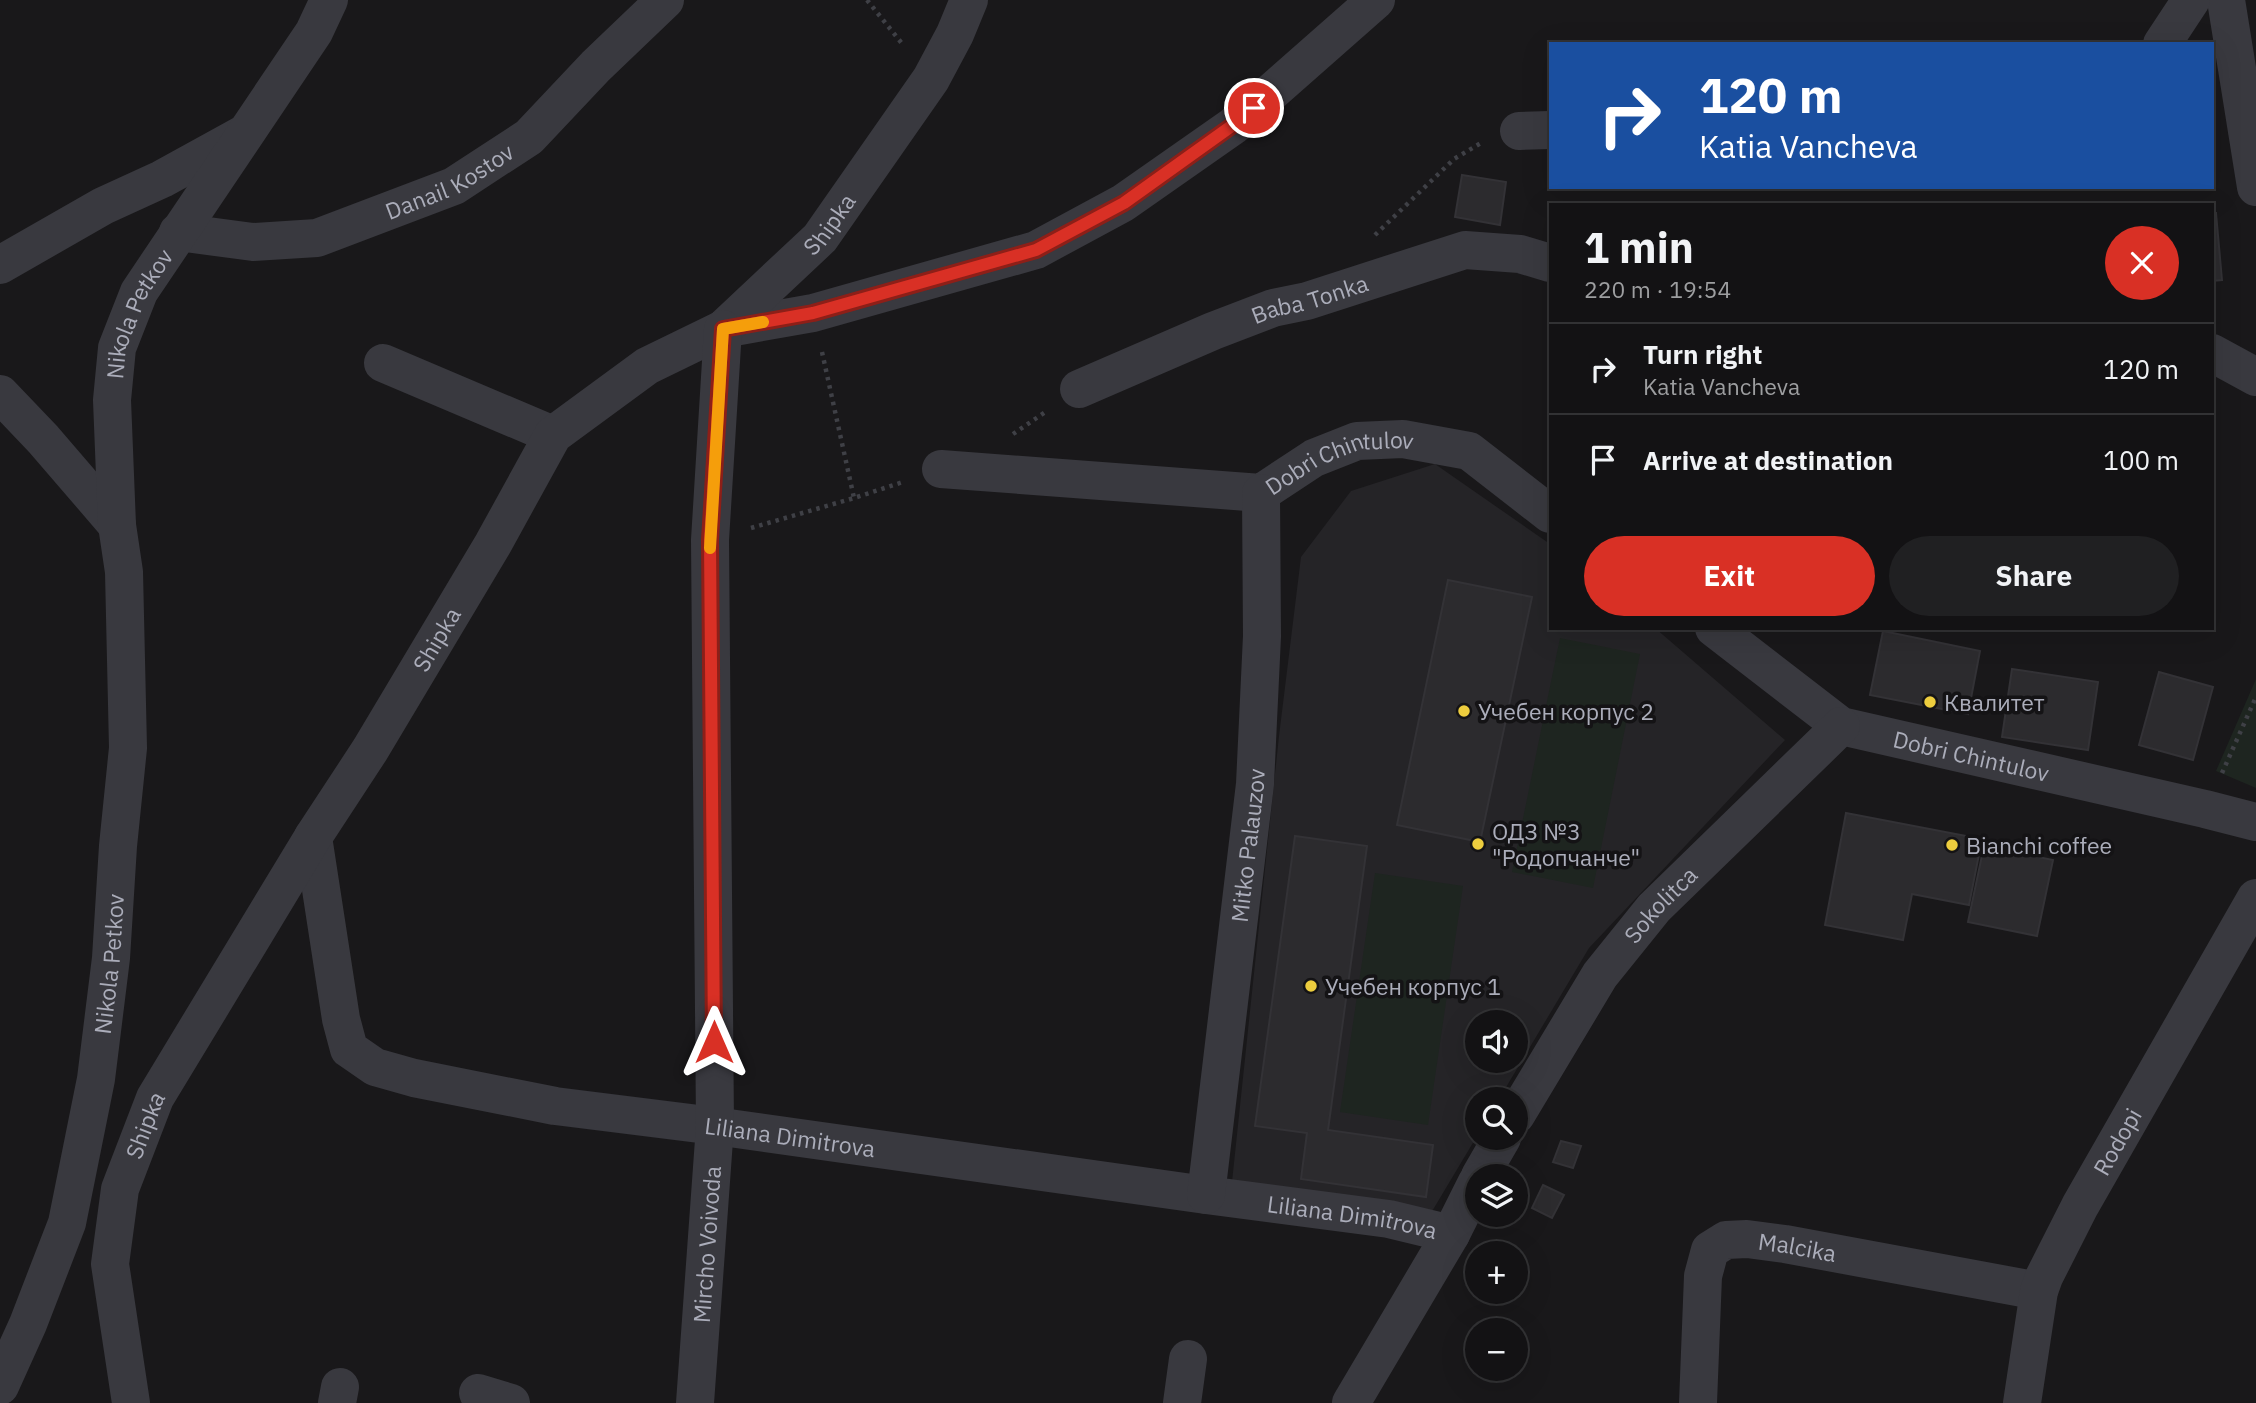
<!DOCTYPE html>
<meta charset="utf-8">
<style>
:root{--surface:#131214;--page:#202022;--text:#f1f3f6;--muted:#9d9ea0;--line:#323234;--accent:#d93025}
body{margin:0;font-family:"IBM Plex Sans",sans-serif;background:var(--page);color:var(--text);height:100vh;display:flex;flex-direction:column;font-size:26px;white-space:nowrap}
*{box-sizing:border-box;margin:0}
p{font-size:23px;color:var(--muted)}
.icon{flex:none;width:38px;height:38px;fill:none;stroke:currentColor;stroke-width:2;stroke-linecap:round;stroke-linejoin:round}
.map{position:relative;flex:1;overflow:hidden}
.side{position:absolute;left:1549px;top:203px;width:665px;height:427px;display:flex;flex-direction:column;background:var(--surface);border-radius:0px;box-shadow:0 7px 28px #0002,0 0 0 2px var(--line)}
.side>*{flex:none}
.banner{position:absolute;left:1549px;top:42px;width:665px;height:147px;border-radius:0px;box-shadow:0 7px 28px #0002,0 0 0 2px var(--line);background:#1a4fa0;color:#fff;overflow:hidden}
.buttons{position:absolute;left:1465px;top:1010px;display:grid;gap:14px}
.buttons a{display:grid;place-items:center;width:63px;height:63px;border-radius:50%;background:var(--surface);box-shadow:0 7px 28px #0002,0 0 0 2px var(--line);font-size:35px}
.pin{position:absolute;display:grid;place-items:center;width:60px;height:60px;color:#fff;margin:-30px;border:4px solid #fff;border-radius:50%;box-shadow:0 2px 7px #0007}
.me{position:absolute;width:77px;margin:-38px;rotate:0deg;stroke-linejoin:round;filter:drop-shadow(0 0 5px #0008)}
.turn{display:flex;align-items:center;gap:24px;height:147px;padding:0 35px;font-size:32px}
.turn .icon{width:91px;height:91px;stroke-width:2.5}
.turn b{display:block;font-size:49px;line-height:60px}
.round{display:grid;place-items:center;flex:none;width:74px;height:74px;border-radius:37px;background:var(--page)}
.head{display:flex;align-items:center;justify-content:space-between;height:119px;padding:0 35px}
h1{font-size:42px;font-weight:800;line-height:52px}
.button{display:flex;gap:14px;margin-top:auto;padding:14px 35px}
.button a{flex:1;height:80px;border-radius:42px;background:var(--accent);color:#fff;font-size:28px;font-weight:800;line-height:80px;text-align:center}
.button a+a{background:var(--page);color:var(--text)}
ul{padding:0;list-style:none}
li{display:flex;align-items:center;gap:21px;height:91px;padding:0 35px;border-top:2px solid var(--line)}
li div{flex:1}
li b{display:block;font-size:26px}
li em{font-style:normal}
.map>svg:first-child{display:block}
</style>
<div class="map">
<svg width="2256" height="1403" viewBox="0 0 2256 1403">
<rect width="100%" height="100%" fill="#19181a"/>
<path fill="#252427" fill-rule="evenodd" d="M1435 464 1550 544V628H1655L1785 740 1589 948 1499 1099H1477V1136L1431 1213 1232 1182 1279 736 1301 557 1351 491ZM1477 1022H1516V1060H1477Z"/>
<path fill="#1e2520" d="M1560 638 1640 654 1593 888 1512 872Z
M2256 679V788L2216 771Z
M1375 873 1463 886 1428 1125 1340 1112Z"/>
<path fill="#2c2b2e" stroke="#333236" stroke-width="2" d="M1462 175 1506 182 1500 225 1455 217Z
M2212 213H2216L2222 280 2212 281Z
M1448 580 1532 597 1480 842 1397 825Z
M1883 631 1980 651 1968 714 1870 695Z
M2012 669 2098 682 2088 750 2002 737Z
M2159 672 2213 687 2193 760 2139 745Z
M1846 813 1982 839 1969 905 1912 894 1903 940 1825 925Z
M1295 836 1367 846 1328 1130 1433 1145 1426 1197 1301 1179 1307 1133 1255 1126Z
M1984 846 2053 860 2037 936 1968 922Z
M1561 1141 1581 1146 1573 1168 1553 1162Z
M1543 1185 1564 1195 1552 1218 1532 1208Z"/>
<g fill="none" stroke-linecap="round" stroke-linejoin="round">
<path stroke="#3f4046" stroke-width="4.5" stroke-dasharray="3.5 5" stroke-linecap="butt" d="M867 0 904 46
M1375 235 1454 159 1481 143
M822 352 854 498
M1013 434 1047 411
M751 528 854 498 903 482
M2222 773 2256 697"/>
<g stroke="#39393f" stroke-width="38">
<path d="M2226 0 2256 187"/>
<path d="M2162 44 2191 0"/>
<path d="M1519 131 1550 130"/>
<path id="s1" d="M178 232 253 242 317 238 454 186 529 137 596 66 665 0"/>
<path d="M0 265 103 206 162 179 242 135"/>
<path d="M723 329 813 313 1036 250 1123 203 1233 126 1376 0"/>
<path d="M2212 353 2256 377"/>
<path d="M383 363 553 435"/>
<path id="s2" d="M1079 389 1213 331 1273 308 1307 301 1465 250 1520 254 1550 263"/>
<path d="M0 394 43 439 117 525"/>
<path id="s3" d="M941 469 1261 493 1314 458 1357 441 1403 439 1469 451 1550 514"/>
<path id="s4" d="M1714 628 1841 726 2205 809 2256 822"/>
<path id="s5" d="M313 837 341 1019 349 1049 375 1067 414 1078 555 1106 715 1126 1206 1195 1389 1219 1451 1234"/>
<path id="s6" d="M1516 1115 1600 975 1654 908 1841 726"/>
<path d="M1480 1176 1502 1138"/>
<path id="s7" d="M1206 1195 1255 784 1262 636 1261 493"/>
<path id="s8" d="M0 1386 28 1324 67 1223 96 1079 111 958 118 846 128 748 124 572 117 525 112 400 117 348 139 292 314 32 329 0"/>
<path d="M478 1393 511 1403"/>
<path id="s9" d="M131 1403 110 1264 120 1189 155 1098 313 837 370 750 493 544 553 435 647 366 723 329 820 238 931 79 955 34 969 0"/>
<path d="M337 1403 340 1387"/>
<path id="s10" d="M695 1403 715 1126 710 540 723 329"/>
<path d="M1182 1403 1188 1359"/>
<path d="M1351 1403 1451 1234 1477 1182"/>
<path id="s11" d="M1698 1403 1703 1276 1710 1250 1726 1240 1747 1239 1785 1244 2039 1291"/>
</g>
<path stroke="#39393f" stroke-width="38" id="s12" d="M2022 1403 2039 1291 2044 1277 2080 1206 2256 898"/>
</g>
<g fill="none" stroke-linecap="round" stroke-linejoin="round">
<defs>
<path id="route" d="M714 1042 710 540 723 329 813 313 1036 250 1124 203 1233 125 1254 108"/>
</defs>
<use href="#route" stroke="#8d1f18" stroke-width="18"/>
<use href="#route" stroke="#d93025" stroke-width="12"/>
<path stroke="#f59e0b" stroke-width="12" d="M710 548 723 329 763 322"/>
</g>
<g fill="#edcd3e" stroke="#141315" stroke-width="2.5">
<circle cx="1930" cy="702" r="7"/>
<circle cx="1464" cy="711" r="7"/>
<circle cx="1478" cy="844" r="7"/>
<circle cx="1952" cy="845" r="7"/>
<circle cx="1311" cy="986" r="7"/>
</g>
<g text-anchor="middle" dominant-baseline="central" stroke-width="7" stroke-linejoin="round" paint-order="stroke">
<g font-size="23" fill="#abadba" stroke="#141315">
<text stroke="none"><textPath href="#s1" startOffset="284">Danail Kostov</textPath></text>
<text stroke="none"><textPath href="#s9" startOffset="1438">Shipka</textPath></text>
<text stroke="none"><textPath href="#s2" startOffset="248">Baba Tonka</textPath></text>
<text stroke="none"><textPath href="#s8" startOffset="1096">Nikola Petkov</textPath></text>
<text stroke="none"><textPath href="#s3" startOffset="408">Dobri Chintulov</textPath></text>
<text stroke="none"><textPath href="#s9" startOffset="852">Shipka</textPath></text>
<text stroke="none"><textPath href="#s4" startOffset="294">Dobri Chintulov</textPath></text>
<text stroke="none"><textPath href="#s7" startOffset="352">Mitko Palauzov</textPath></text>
<text stroke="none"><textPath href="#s6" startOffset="256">Sokolitca</textPath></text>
<text stroke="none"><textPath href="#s8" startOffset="439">Nikola Petkov</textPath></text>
<text stroke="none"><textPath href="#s9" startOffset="285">Shipka</textPath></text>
<text stroke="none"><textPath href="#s5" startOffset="668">Liliana Dimitrova</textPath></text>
<text stroke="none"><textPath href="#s12" startOffset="282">Rodopi</textPath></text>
<text stroke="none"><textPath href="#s5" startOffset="1236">Liliana Dimitrova</textPath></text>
<text stroke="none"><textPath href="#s10" startOffset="159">Mircho Voivoda</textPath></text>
<text stroke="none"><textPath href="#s11" startOffset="245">Malcika</textPath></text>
</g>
<g font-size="23" fill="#abadba" stroke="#141315" text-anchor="start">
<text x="1944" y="702">Квалитет</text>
<text x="1478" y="711">Учебен корпус 2</text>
<text x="1492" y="831">ОДЗ №3<tspan x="1492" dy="26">"Родопчанче"</tspan></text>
<text x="1966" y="845">Bianchi coffee</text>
<text x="1325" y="986">Учебен корпус 1</text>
</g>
</g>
</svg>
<div class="buttons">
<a><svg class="icon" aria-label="sound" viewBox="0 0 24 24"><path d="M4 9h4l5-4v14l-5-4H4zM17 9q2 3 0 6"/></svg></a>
<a><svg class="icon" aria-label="search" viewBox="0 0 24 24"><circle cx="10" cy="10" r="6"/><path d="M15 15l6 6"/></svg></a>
<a><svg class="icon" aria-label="layers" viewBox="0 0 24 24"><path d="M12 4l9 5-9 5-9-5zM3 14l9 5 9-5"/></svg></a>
<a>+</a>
<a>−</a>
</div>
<div class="pin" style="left:1254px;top:108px;background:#d93025"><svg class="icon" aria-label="arrive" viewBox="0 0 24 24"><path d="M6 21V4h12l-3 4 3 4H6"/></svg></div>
<svg class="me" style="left:714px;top:1042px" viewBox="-20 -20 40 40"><path d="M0-17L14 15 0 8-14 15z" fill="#d93025" stroke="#fff" stroke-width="4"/></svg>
<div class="banner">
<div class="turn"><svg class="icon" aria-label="right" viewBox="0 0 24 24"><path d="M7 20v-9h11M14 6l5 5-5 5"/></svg><div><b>120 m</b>Katia Vancheva</div></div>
</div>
<section class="side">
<div class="head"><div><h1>1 min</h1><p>220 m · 19:54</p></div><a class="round" style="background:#d93025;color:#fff"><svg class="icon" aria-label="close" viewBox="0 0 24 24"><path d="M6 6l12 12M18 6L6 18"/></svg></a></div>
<ul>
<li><svg class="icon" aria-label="right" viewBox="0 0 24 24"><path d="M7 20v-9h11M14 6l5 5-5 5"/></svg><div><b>Turn right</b><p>Katia Vancheva</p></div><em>120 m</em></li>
<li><svg class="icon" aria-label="arrive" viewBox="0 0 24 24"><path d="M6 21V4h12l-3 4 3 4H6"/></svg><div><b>Arrive at destination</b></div><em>100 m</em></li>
</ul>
<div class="button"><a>Exit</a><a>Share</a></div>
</section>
</div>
